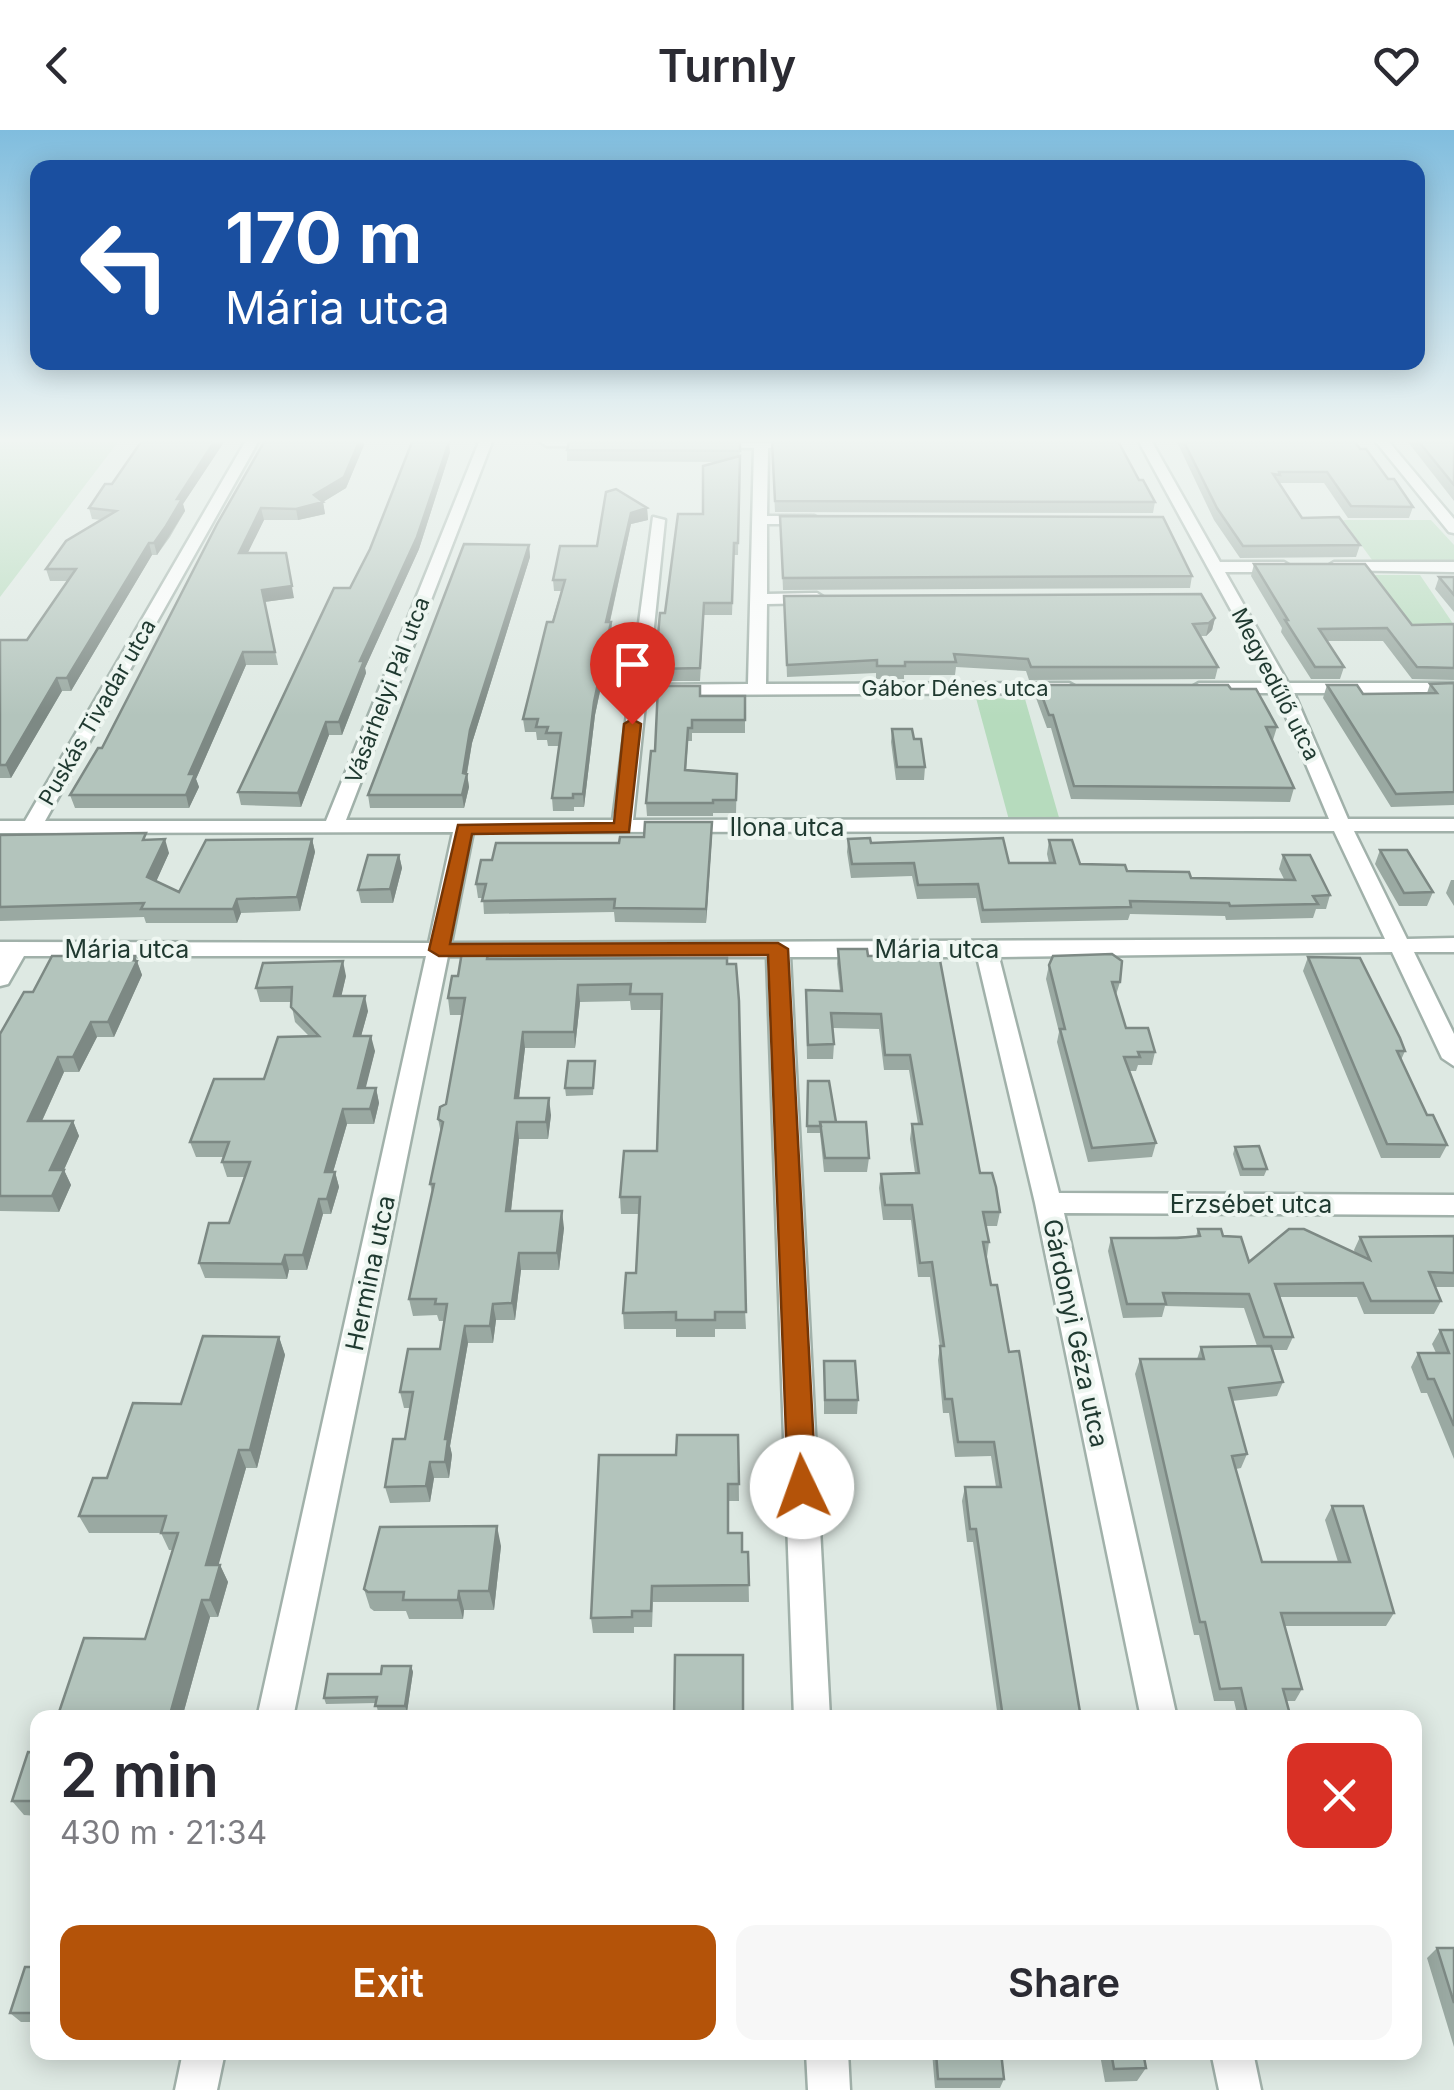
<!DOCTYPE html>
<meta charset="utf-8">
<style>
:root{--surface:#fff;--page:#f7f7f7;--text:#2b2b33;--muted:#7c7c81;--accent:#b45309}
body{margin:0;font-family:Inter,sans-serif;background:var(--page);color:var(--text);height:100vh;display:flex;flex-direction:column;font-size:38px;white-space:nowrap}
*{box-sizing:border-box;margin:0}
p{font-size:32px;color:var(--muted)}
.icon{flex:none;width:55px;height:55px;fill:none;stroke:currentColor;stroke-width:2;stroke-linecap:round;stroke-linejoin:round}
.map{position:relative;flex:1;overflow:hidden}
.side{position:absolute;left:30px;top:1580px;width:1392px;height:350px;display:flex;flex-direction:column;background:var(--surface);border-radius:20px;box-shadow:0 5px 25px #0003}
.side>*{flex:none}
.hud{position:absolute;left:30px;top:30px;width:1395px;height:210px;border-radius:20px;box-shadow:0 5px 25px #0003;background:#1a4fa0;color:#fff;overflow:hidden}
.pin{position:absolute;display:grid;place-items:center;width:85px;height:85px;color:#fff;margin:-102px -42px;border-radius:50% 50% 50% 0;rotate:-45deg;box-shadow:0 0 10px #0007}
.pin .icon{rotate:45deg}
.me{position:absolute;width:110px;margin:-55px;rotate:357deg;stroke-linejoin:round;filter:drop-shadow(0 0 8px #0008)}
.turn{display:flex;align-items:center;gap:35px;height:210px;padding:0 30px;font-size:45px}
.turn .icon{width:130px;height:130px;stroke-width:2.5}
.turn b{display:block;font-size:70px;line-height:85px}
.round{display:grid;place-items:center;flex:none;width:105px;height:105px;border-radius:20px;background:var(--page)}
.summary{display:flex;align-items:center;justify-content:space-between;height:170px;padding:0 30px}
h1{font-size:60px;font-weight:600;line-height:75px}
.primary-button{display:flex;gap:20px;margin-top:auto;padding:20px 30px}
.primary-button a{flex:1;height:115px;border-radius:20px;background:var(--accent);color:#fff;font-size:40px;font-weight:600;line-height:115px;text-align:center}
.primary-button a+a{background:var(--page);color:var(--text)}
header{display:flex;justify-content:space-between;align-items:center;height:130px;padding:0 30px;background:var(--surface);font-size:45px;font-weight:600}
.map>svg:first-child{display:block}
</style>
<header><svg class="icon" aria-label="back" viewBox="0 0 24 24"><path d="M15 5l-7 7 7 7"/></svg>Turnly<svg class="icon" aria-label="heart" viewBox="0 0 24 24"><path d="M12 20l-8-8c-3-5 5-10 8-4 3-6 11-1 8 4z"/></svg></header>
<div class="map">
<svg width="1454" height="1960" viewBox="0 0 1454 1960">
<rect width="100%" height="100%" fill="#dee9e3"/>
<path fill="#b6dbbd" d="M0 312H118L0 467Z
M1343 390H1431L1454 415V434H1375Z
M1373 445H1420L1454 495H1411Z
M976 568 1025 569 1060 691 1009 690Z"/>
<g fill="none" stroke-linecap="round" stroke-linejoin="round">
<defs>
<path id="minor" d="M245 312H258L45 691H326L479 312H492L346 690H613L653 387 665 390 648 555 748 554 754 318 706 317 700 312 813 314 806 318H768L767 386H814L821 390 814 394H767V464L817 463 825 468 817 473 767 474 766 554 1069 553 1078 558 1069 563 646 565 633 690 1329 689 1276 563H1199L1190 558 1199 553H1271L1139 312H1152L1220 432H1284L1292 437 1284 442H1225L1288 553H1454V563H1294L1348 689H1454V701H1354L1407 809 1454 808V822H1414L1454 904V936L1442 928 1392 822 999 827 1059 1063 1454 1065V1085L1064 1083 1177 1588H1141L1035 1073 977 827H790L830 1588H794L767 827 448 826 293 1588H257L426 826H24L8 854 0 856V812L429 813 453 702 0 703V691H25ZM1334 701 1385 809 451 813 473 702Z
M540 312H608L601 316H547Z
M1376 312H1389L1454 389V403L1449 402Z
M1334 432H1454V442L1328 440 1326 437Z
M183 1922H225L217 1960H175Z
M806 1922H848L850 1960H808Z
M1211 1922H1253L1261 1960H1219Z"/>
</defs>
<use href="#minor" stroke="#a1b1aa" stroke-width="5"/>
<use href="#minor" fill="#fff" fill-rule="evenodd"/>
</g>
<path fill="#9aa9a2" d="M141 312H224L183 374 185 381 170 407 157 425H152L71 561H62L11 648H0V510H27L68 451H50L46 439 101 390 92 389 89 378 112 354Z
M264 312H363L364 315 346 358 323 372 325 384 298 390H264L247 423 294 468 264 472 278 535H246L196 649 199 657 189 678H75L70 665 102 618Z
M740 312 738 425H734L732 485H704L700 551H656L655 539 703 384 717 332 567 331V320Z
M772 312 1139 350 1155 372 1153 383 775 382Z
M1177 312H1355L1413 377 1409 388H1348L1324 353H1279L1302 388 1360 415 1356 427 1240 428 1214 390Z
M1408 312H1454V371Z
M450 322 419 419 365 538 366 543 342 605H329L301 677 241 675 238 662 350 458Z
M647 378 648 390 631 394 610 492H611L612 504 595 585 584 677H574V681H553L552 668 559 616H548L547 610H537L536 602H525L523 589 561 461H554L553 450Z
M780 386 1192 446 1190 458 783 460Z
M529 415 530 427 472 613 467 644 469 657 464 678H370L368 665Z
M1254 434 1412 495 1454 494V550L1412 549 1383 511H1327L1344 537 1340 549H1311L1281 502 1282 498 1251 446Z
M1439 447H1454V482L1435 459Z
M784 466 1215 488 1212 500 1206 506H1200L1218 537 1215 549 1029 550 1026 541 956 537 955 545H904V549H876V543L787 547Z
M1454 553V675L1391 677 1323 568 1327 555 1363 564 1427 563 1430 554Z
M1038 555 1231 559 1277 597 1273 610H1271L1294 658 1290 672 1071 669 1051 598H1047L1036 568Z
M700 566H745V603H692V611H688L686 640 737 644 736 683H713V686H647L646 673Z
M892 599 914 609 925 637 924 650H896L891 612Z
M712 692 706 793 615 792 614 782 484 784 483 768H478L476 754 492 730 619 713Z
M0 705 148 710 169 723 156 751 179 762 312 709 315 722 300 781 241 783 237 793H146L144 787 0 791Z
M848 709 1009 733H1049L1047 724 1049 710 1080 734 1191 748 1284 749 1279 739 1283 725 1330 765 1326 779H1316L1313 788 1226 790 1225 786 1130 784 1128 790 981 793 976 768 917 769 912 746 851 748 847 722Z
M1380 720 1433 762 1427 776H1399L1375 734Z
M399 725 402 738 393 773H361L358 760Z
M1451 750H1454V776L1446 763Z
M838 819 868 826 1000 1082 997 1096H986L989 1112 987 1127 991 1155 1009 1222 1081 1588H998L973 1412H967L962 1371 965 1357H996L991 1326 955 1327 949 1283H943L938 1230 940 1217 930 1147H918L911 1090H883L879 1058 881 1044 915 1043 910 1009 912 994H918L909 940H884L879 899 833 898 834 914 833 929H807L806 860 840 861 837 834Z
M488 822 489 829 727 828 746 1199H715V1207H676V1199H624L623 1183 636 1143 639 1084H621L620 1067 657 1021 661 880H631L630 871 580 872 575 918H525L519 968 551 985 548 1009H519L511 1081 564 1098 559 1140H521L515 1190H496L493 1213H468L450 1316 452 1325 449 1348H434L430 1372 390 1373 385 1357 405 1309 410 1278H404L400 1262 440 1219 444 1191H439L437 1185 413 1186 409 1169 432 1062 430 1054 441 1003 438 989 446 974 462 885H450L448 868Z
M135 826 142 845 114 907H97L79 942H64L42 991H73L79 1006 64 1040 71 1055 59 1082 0 1081V904L33 862Z
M1308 827 1405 921 1401 930 1427 985 1447 1015 1440 1028H1381L1303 841Z
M1049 835 1120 852 1116 865 1126 898 1155 922 1152 935H1138L1136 941H1129L1156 1013 1152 1027 1088 1032 1057 912 1059 902 1046 849Z
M346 846 341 866 368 881 361 906 375 921 365 958H376L379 973 374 994H347L333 1042H335L339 1057 331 1084H323L307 1140H289L287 1149 205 1148 199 1133 229 1093 245 1047H227L222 1032 224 1027H196L190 1012 264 949 309 906 295 892 291 872H260L256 858Z
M595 931 593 965 566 966 565 958Z
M808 951 836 992 869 1028 867 1042H824L820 1003H807Z
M1235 1017 1267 1039 1264 1046H1240L1233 1024Z
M1198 1099 1223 1106 1249 1132 1355 1123 1354 1120 1360 1107 1454 1106V1157H1435L1441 1171 1434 1184H1364L1357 1167H1280L1293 1207 1287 1220H1272L1283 1252 1277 1266 1232 1271 1247 1324 1241 1338 1236 1339 1262 1432H1338L1325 1390 1332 1376 1394 1483 1386 1496H1285L1302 1559 1295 1571H1287L1291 1588H1238L1234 1571H1214L1199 1505H1194L1135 1244 1140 1229H1197L1201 1217 1257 1216 1244 1178 1165 1176 1162 1187 1123 1188 1108 1121 1111 1108 1196 1106Z
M1440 1200H1454V1329L1427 1263H1421L1411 1237 1418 1223H1436L1432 1214Z
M279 1207 285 1225 257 1338H246L218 1435H220L228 1452 218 1487H210L182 1588H57L145 1509 173 1420H169L161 1403H89L79 1386 107 1348 181 1274Z
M824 1231 858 1270 857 1284H824Z
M738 1305 739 1371H728V1403L742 1422H748L749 1472H653L652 1497H634V1503H593L591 1488Z
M501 1416 494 1480H464L463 1489H409L406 1481H374L370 1478 364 1459Z
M675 1525H743V1588H674Z
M411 1536 413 1542 407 1582H378L376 1573 326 1574 324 1568 381 1544Z
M38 1623V1686L24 1685 12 1671Z
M1437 1818H1454V1917L1427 1828Z
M38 1837V1892H21L10 1883Z
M932 1922H1001L1004 1949 1000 1958H935Z
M1040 1922H1143L1146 1938 1137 1951 1105 1952 1100 1925H1040Z"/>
<path fill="#7d8984" d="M214 312H224L183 374 185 381 157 425 154 413 177 369Z
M359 312H363L364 315 346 358 323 372 325 384 298 390 296 379 314 365Z
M449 312 450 322 419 419 365 538 366 543 342 605 339 592 360 531Z
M261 378 264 390 242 435 239 423Z
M647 378 648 390 631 394 607 504 606 492 631 383Z
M149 413 152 425 71 561 67 548Z
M529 415 530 427 472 613 466 648 467 644 469 657 464 678 462 665 463 643 470 600Z
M286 423 294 468 264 472 278 535 262 460Z
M1215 488 1212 500 1206 506 1209 493Z
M611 492 612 504 595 585 584 677 583 664 594 572Z
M243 522 246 535 196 649 199 657 189 678 186 665 189 644Z
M57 548 62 561 11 648 6 635Z
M326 592 329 605 301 677 298 663Z
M712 692V705L706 793V779Z
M165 709 169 723 152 761 147 747Z
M312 709 315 722 300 781 297 767Z
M399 725 402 738 393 773 390 759Z
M237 769 241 783 237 793 233 779Z
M135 826 142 845 114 907 108 892Z
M343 831 346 846 338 881 334 866Z
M578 855 580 872 575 918 574 902Z
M365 866 368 881 357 921 354 906Z
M91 892 97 907 79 942 73 927Z
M523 902 525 918 517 985 515 968Z
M371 906 375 921 362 973 358 958Z
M58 927 64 942 35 1006 28 991Z
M376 958 379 973 374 994 370 979Z
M549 968 551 985 548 1009 546 992Z
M343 979 347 994 329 1056 325 1042Z
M73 991 79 1006 57 1055 50 1040Z
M517 992 519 1009 509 1098 506 1081Z
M64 1040 71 1055 59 1082 52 1066Z
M335 1042 339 1057 331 1084 327 1069Z
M319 1069 323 1084 307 1140 303 1125Z
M562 1081 564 1098 559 1140 557 1123Z
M519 1123 521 1140 515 1190 512 1173Z
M285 1125 289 1140 287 1149 282 1134Z
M493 1174 496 1190 493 1213 490 1196Z
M465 1196 468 1213 450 1316 452 1325 449 1348 445 1332V1309Z
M279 1207 285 1225 257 1338 250 1320Z
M239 1320 246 1338 214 1451 206 1435Z
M430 1332 434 1348 430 1372 426 1356Z
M497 1396 501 1416 494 1480 489 1461Z
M220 1435 228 1452 218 1487 210 1470Z
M459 1461 464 1480 463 1489 458 1470Z
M202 1470 210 1487 182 1588H169Z
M411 1536 413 1542 407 1582 405 1576Z"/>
<path fill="#b3c4bc" stroke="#7d8984" stroke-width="2.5" d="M141 312H214L177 369H182L166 396 154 413H149L67 548H57L6 635H0V510H27L76 439H46L66 411 116 381 89 378 105 354H112Z
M264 312H359L344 347 314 365 323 372 296 379 261 378 239 423H286L292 456 262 460 275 522H243L189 644H195L186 665H70L98 618H102L217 394Z
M412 312H449L417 407 360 531H364L339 592H326L298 663 238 662 334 458H350L370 419Z
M569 312H740V321L567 320Z
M772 312H1116L1119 313 1139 350H1143L1155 372 775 371Z
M1184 312H1355L1360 319H1366L1388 349H1394L1413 377 1351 376 1327 342H1279L1280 345 1273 344 1302 388 1339 387 1360 415 1243 416 1217 378Z
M1419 312H1454V355Z
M740 326 738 413H734L732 473H704L700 538 655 539 660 483H665L678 384H703V336Z
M616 359 647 378 631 383 606 492H611L594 572 583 664H573V668H552L561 603H546L548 597H536L538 589H523L547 492H553L565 450H553L560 416H597L606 362Z
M780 386 1163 387 1192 446 783 448Z
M464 414 529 415 470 600 463 643 467 644 462 665H368Z
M1254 434H1365L1412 495 1454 494V538L1417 537 1387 498 1319 499 1344 537H1315L1285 490H1288Z
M1439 447H1454V465Z
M1201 464 1215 488 1209 493 1193 494 1218 537H1031L1028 529 954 524 956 532H905V536H877V530L787 535 784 466Z
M1454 553V662L1396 664 1327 555H1357L1363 564 1437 563 1430 554Z
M1038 555H1228L1231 559H1256L1277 597H1266L1294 658 1074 656 1053 585H1049Z
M658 556H700V566H745V590H692V598H688L685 640 737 644 736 670H713V673H646L651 621H655Z
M892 599H912L914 609H921L925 637H897Z
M645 692H712L706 779 614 778 615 769 482 771 486 754H476L481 730H492L496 713H619L620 707H644Z
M146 703 143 710 165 709 147 747 179 762 206 710 312 709 297 767 237 769 233 779H141L144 773 0 777V705Z
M870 708 871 713 1003 708 1009 733H1055L1049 710H1072L1080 734 1125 735 1127 741 1189 742 1191 748 1295 750 1283 725H1310L1330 765 1313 766 1318 774 1230 776 1229 773 1130 771 1131 777 983 780 978 754 918 755 914 733 852 734 848 709Z
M1380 720H1407L1433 762 1404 763Z
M368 725H399L390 759 358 760Z
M838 819H867L868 826 939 825 980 1043H992L996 1057 1000 1082H983L989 1112H983L991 1155H997L1009 1222 1019 1221 1081 1588H1003L976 1399H970L965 1357H1001L994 1312H958L952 1269H945L940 1216H944L932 1132 920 1133 912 1075H885L881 1044 919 1043 912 994H922L910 925H885L881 884 831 883 834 914 808 915 806 860 842 861Z
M462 822H488L487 829 727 828V834H736L739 871 746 1182H715V1190H676V1182L623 1183 626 1143H636L640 1067H620L624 1021H657L662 864H630L631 854 578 855 574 902H523L515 968H549L546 992H517L506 1081H562L557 1123H519L512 1173 493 1174 490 1196H465L445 1309H448L445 1332H430L426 1356 385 1357 393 1309H405L413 1262H400L408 1219H440L447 1174H435L436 1169H409L434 1054H430L443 992 438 989 440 977 446 974 460 897 465 868H448L452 846H458Z
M1112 824 1122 831 1120 852H1112L1126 898H1148L1155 922H1138L1140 927H1124L1156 1013 1092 1018 1060 899H1065L1049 835 1053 826Z
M52 826H135L132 830 137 831 108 892H91L73 927H58L28 991H73L50 1040H64L52 1066H0V904L24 862H33Z
M1308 827 1360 828 1400 908 1405 921H1397L1427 985H1433L1447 1015 1387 1014Z
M343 831 334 866H365L354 906H371L358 958H376L370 979H343L325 1042H335L327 1069H319L303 1125H285L282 1134 199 1133 209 1093H229L250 1032H222L229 1012H190L214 949H264L278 907 319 906 291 877 292 857 256 858 263 833Z
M568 931H595L593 958H565Z
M808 951H829L836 992H820L821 996H807Z
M820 992H866L869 1028H825Z
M1259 1016 1267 1039H1243L1235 1017Z
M1198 1099H1221L1223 1106 1241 1107 1249 1132 1289 1099H1304L1370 1130 1360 1107 1454 1106V1143L1429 1142 1441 1171H1371L1363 1153 1275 1154 1293 1207H1264L1249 1164 1163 1163 1166 1174H1127L1111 1108H1177L1200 1106Z
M1440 1200H1454V1296L1434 1249H1428L1418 1223H1449Z
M203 1206 279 1207 250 1320H239L206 1435H220L210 1470H202L169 1588H57L84 1508 145 1509 178 1403H161L166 1386H79L93 1348H107L133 1273 181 1274Z
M1271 1216 1283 1252 1229 1258 1247 1324 1232 1326 1262 1432H1350L1332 1376H1363L1394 1483H1281L1302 1559H1283L1291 1588H1248L1241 1558 1220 1559 1205 1492H1200L1140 1229H1204L1201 1217Z
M824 1231H855L858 1270H825Z
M677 1305H738L739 1354H728V1403H742V1422H748L749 1455 652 1456 651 1481H632V1487L591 1488 599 1325H676Z
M497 1396 489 1461H459L458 1470H403L404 1462H368L364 1459 380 1397Z
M675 1525H743V1586L674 1587Z
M382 1536H411L405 1576H375L377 1567 324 1568 328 1544H381Z
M28 1622 38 1623V1671H12Z
M1437 1818H1454V1873Z
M25 1837H38V1883H10Z
M936 1922H1001L1004 1949H938Z
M1111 1922H1143L1146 1938 1114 1939Z"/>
<linearGradient id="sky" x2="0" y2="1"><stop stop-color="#80bdde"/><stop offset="0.53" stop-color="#f0f5f2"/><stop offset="1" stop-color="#f0f5f2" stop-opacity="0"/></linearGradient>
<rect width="1454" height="586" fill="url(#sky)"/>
<path fill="#b45309" stroke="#753606" stroke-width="2.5" d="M632 589 641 594 629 702 472 704 450 814 778 813 788 819 816 1357 812 1366 802 1370 792 1366 788 1357 768 825 439 826 429 820 458 695 614 693 624 594Z"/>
<g text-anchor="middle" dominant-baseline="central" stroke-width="8" stroke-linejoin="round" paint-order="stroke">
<g font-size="22" fill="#1f3930" stroke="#eef6f1">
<text transform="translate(1276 554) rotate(63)">Megyedűlő utca</text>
<text x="955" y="558">Gábor Dénes utca</text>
<text transform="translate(387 560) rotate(-69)">Vásárhelyi Pál utca</text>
<text transform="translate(97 582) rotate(-60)">Puskás Tivadar utca</text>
</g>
<g font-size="25" fill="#1f3930" stroke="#eef6f1">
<text x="787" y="697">Ilona utca</text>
<text x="127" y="819">Mária utca</text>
<text x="937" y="819">Mária utca</text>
<text x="1251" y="1074">Erzsébet utca</text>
<text transform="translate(370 1143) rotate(-78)">Hermina utca</text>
<text transform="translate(1076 1203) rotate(78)">Gárdonyi Géza utca</text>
</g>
</g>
</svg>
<div class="pin" style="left:632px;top:594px;background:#d93025"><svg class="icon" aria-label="arrive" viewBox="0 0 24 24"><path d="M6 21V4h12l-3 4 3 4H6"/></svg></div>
<svg class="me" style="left:802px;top:1357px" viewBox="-20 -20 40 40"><circle r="19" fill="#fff"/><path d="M0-13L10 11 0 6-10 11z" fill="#b45309"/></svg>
<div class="hud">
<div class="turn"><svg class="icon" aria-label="left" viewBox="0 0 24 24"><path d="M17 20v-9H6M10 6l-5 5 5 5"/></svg><div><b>170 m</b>Mária utca</div></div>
</div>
<section class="side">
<div class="summary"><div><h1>2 min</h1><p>430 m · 21:34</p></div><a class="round" style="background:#d93025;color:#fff"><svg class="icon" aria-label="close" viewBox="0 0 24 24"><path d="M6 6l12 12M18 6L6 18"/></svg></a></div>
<div class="primary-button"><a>Exit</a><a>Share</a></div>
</section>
</div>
